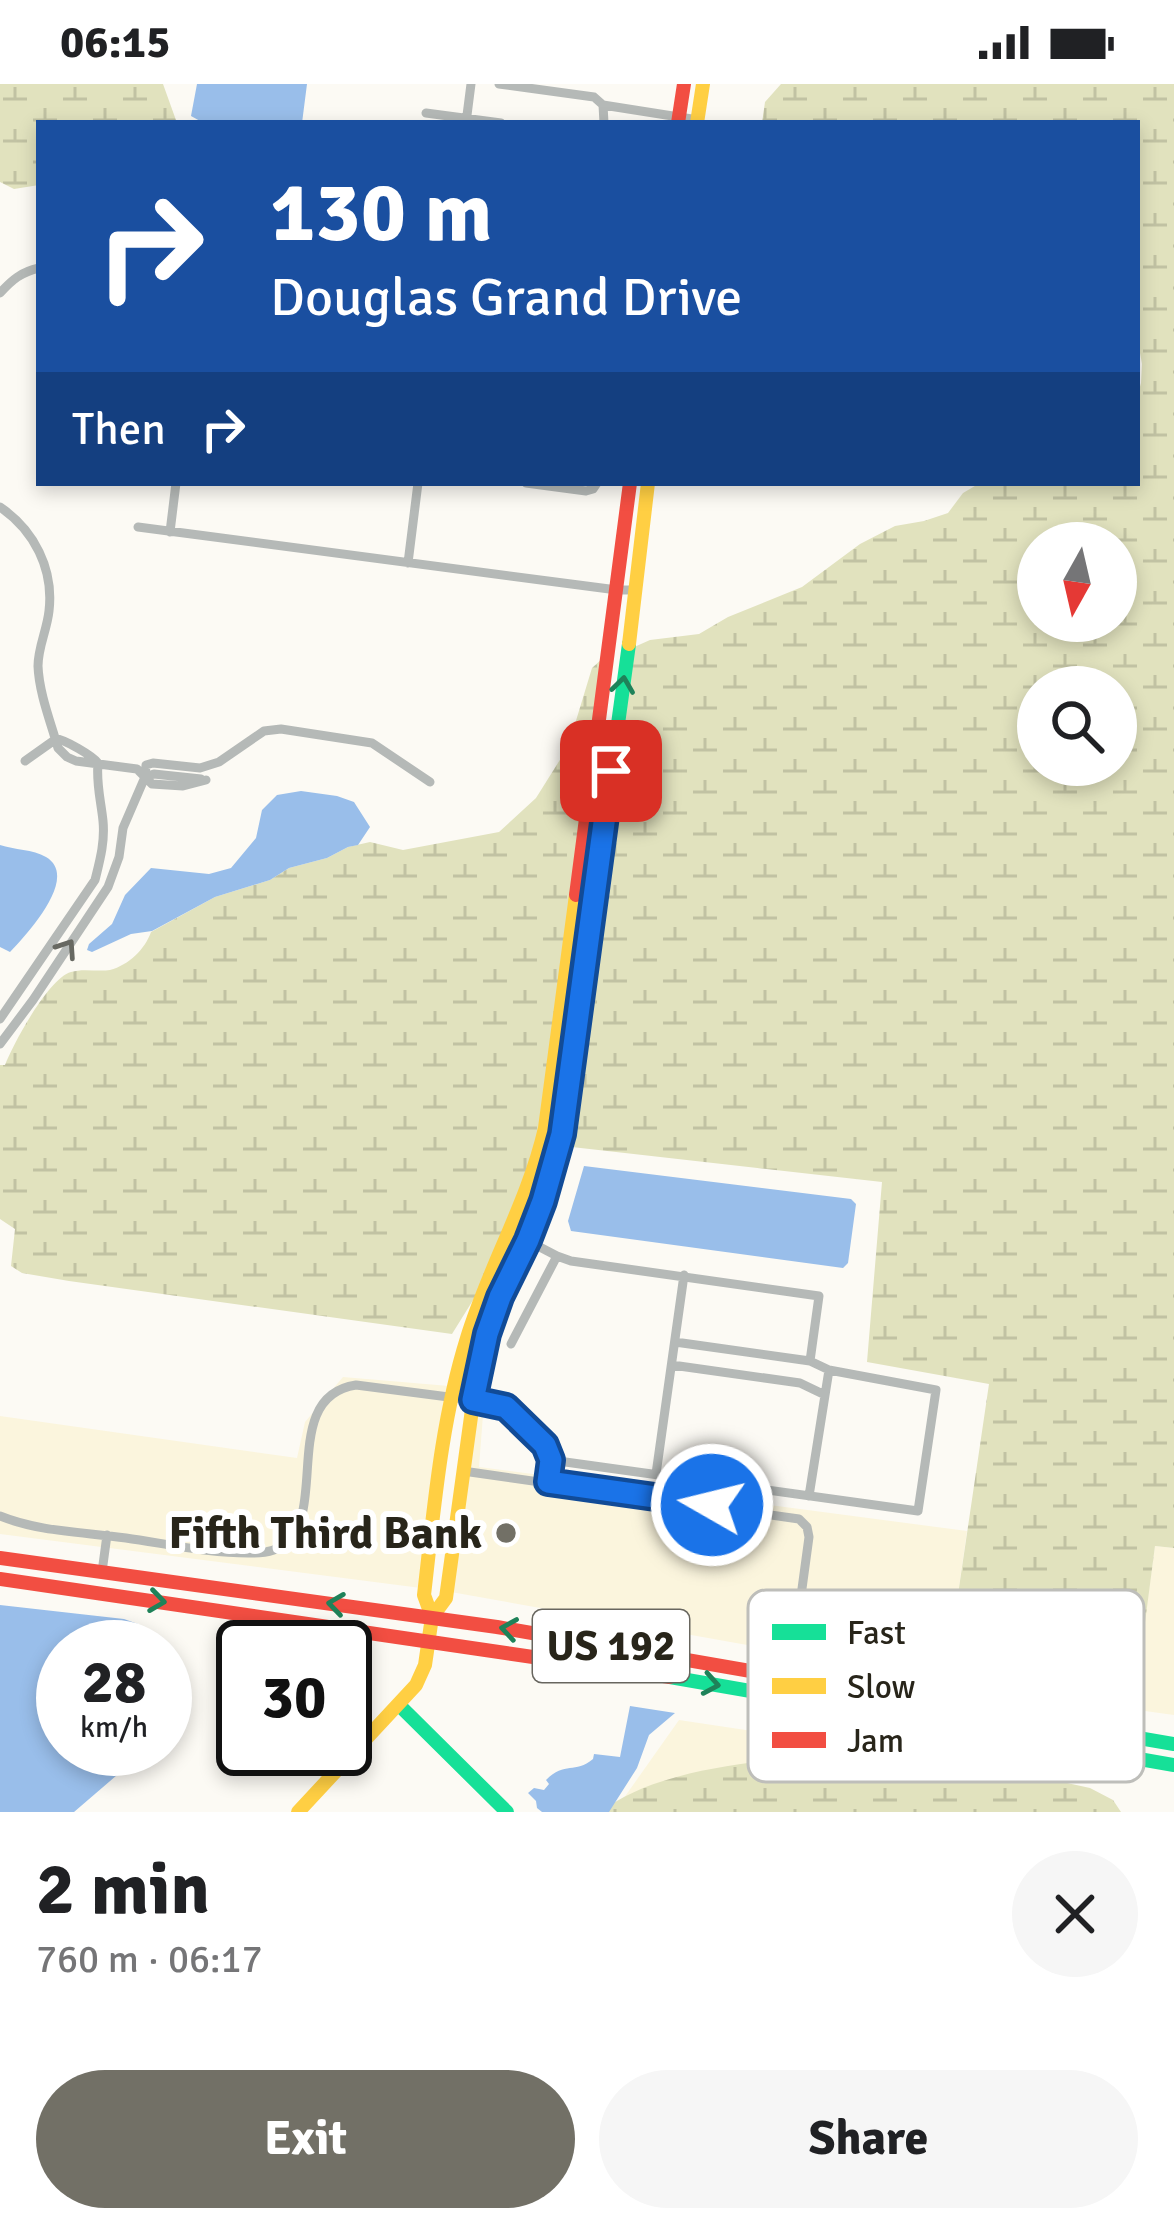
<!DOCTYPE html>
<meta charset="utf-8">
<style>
:root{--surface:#fff;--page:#f6f6f6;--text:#202124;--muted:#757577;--accent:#727066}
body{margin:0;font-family:Signika,sans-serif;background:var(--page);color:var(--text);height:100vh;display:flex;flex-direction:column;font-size:45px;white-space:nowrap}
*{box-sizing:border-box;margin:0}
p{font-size:39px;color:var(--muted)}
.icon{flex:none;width:66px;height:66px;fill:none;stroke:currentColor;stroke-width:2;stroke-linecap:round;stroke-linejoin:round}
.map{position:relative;height:1728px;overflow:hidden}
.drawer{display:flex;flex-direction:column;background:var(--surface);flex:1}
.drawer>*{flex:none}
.banner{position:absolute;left:36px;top:36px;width:1104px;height:366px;border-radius:0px;box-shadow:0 6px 18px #0003;background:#1a4fa0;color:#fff;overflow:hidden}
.needle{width:78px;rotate:188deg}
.buttons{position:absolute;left:1017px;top:438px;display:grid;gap:24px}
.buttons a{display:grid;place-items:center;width:120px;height:120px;border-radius:50%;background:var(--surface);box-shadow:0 6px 18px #0003;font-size:60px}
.speed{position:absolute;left:36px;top:1536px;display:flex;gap:24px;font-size:60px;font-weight:700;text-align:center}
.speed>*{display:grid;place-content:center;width:156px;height:156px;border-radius:50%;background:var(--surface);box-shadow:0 6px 18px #0003;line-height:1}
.speed small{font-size:30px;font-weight:400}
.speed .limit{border:6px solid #111;border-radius:18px;background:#fff;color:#111}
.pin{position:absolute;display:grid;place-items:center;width:102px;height:102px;color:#fff;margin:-51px;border-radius:24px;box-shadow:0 6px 18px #0006}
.me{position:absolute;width:132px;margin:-66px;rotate:278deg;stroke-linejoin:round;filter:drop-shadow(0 0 9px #0008)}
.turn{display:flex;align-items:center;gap:42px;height:252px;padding:0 36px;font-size:54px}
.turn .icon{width:156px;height:156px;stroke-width:2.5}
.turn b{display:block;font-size:84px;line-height:102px}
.then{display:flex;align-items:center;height:114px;padding:0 36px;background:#0003;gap:24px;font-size:45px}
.round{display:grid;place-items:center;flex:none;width:126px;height:126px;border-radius:63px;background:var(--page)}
.overview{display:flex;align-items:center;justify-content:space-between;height:204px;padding:0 36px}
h1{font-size:72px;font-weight:700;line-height:90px}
.cta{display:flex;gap:24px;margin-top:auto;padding:24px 36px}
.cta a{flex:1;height:138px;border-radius:72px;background:var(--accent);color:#fff;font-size:48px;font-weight:700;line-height:138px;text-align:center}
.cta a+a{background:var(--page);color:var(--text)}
.status{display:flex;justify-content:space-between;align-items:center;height:84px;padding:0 60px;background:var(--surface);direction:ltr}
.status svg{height:33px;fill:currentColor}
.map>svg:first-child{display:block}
</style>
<div class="status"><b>06:15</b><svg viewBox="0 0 49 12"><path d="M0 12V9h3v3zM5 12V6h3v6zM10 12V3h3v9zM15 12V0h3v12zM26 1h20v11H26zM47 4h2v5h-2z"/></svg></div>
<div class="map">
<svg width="1174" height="1728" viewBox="0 0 1174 1728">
<defs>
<pattern id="wetland-marsh" width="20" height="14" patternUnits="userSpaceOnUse" patternTransform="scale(3)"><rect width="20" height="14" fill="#e1e2be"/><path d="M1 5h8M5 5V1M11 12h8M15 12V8" fill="none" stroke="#c1c2a3"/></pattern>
</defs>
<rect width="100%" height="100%" fill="#fcfaf4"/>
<path fill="#fbf5dd" d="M343 1293 449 1302 421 1504 0 1450V1332L297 1374 305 1338Z
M479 1305H485L479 1383 967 1447 951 1559 871 1551 1137 1592 1155 1462 1174 1464V1631L1015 1609 451 1508Z
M679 1636 800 1654V1659L909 1677 913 1659 953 1665 944 1728H614Z"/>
<path fill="url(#wetland-marsh)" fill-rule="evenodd" d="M0 0H163L177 39H39V101L14 105 0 98Z
M781 0H1174V1464L1155 1462 1138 1592 1107 1588 1103 1609 849 1573 870 1551 951 1558 989 1300 867 1278 882 1098 563 1062 632 564 650 556 699 550 728 533 802 503 860 460 895 442 924 437 948 429 963 409 980 399H1137V314L1141 299 1142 280 1137 252V39H762L765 18ZM1038 459H1116V537H1038ZM1038 603H1116V681H1038Z
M604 573 534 1077 488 1192 452 1250 69 1197 22 1189 11 1182 15 1145 0 1135V981H5C14 958 49 894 71 888 83 884 98 888 110 886 129 881 145 865 151 848L215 813 270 796 289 784 327 774 348 763 370 758 403 766 499 748 536 714 568 663 592 584Z
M855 1670 944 1673 985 1681 1090 1704 1113 1716 1121 1728H601C659 1681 782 1674 855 1670Z"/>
<path fill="#99beea" d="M197 0H307L302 39 200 37 191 32Z
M301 707 337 712 354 718 370 743 358 761 348 763 327 774 289 784 270 796 215 813 152 847 131 850 92 868 87 866 89 860 112 840 125 811 151 784 209 790 231 784 256 754 262 726 277 711Z
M0 761C14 766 33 765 46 773 80 793 27 850 10 868L0 863Z
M584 1082 851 1115 856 1120 848 1179 843 1184 571 1147 568 1137Z
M0 1521 124 1535 138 1540 150 1563H63V1665H144L138 1673 74 1728H0Z
M630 1622 675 1629 649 1651 637 1684 609 1728H542L537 1724 536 1717 528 1709 534 1704 544 1706 549 1700 546 1696C565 1677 575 1690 593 1675L594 1670 620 1673Z"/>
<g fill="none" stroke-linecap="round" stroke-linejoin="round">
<path stroke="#b5b9b7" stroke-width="9" d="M499 0 594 13 603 21 604 39
M603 21 698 36
M426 29 501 39
M466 39 471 0
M0 209C12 196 21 188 39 184
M526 399 586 407 593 405 597 399
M0 423C34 446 54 485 49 527 47 546 38 563 38 582 39 609 51 639 58 664L67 673 76 677 137 685 152 700 183 702 206 696
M138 443 617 506H636
M170 448 176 399
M408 479 418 399
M56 655C64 655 93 672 98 679
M25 677 56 655
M145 693 154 690 201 695
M0 935 95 796C100 776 105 758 103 737 101 717 96 700 98 679
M0 960 33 916 108 803 119 773 123 744 145 693 146 681 153 679 200 684 219 678 264 647 281 645 372 659 430 698
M511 1148 557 1172
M511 1260 557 1172 571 1177 819 1212 810 1277
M672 1281 800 1299 825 1311
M551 1376 918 1427 936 1306 829 1286 810 1277 675 1258
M463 1387 799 1435 807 1443 809 1453 790 1593
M656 1390 684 1191
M809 1412 829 1286
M0 1432C39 1448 84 1448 126 1454 168 1460 212 1470 254 1469 266 1469 279 1466 288 1457 326 1421 282 1312 356 1301L495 1319 510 1326 548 1366 551 1376 548 1398
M102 1488 107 1451"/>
<path stroke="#16e098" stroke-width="14" d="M562 1047 629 560
M670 1593 1174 1681
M871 1608 1174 1660
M399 1621 507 1728"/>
<path stroke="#ffcf43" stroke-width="14" d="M697 39 703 0
M629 560 648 399
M432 1533 424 1511C434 1425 441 1337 467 1254 489 1182 528 1118 545 1044L576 811
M298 1728 416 1601 425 1581 432 1533 446 1514 478 1282 500 1212 528 1156 543 1117 562 1047"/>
<path stroke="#f24e42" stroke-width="14" d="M678 39 684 0
M576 811 630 399
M0 1474 497 1543 871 1608
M0 1495 670 1593"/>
</g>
<defs><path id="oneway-chevron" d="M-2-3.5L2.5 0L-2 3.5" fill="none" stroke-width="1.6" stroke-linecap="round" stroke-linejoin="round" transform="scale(3)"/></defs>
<g stroke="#1f8259">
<use href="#oneway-chevron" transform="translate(623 601) rotate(-82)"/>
<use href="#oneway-chevron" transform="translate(157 1517) rotate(8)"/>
<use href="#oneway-chevron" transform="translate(336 1520) rotate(-172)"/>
<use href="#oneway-chevron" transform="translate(509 1545) rotate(-171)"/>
<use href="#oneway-chevron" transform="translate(711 1600) rotate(10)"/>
</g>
<use stroke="#676861" href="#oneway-chevron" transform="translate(67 864) rotate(-56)"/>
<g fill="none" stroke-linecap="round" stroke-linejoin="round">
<defs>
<path id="route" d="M611 687 562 1050 543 1117 528 1156 500 1213 487 1250 473 1316 506 1323 545 1361 551 1376 548 1398 712 1421"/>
</defs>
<use href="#route" stroke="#114b97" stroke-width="30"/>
<use href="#route" stroke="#1a73e8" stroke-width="21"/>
</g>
<circle fill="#727066" stroke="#fff" stroke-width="4.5" cx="506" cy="1449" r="12"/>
<g text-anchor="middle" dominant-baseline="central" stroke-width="12" stroke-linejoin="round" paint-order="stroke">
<rect fill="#fff" stroke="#68665f" stroke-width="3" x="533" y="1526" width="156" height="72" rx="9"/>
<g font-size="42" font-weight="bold" fill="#28251a">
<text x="611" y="1562">US 192</text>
</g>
<g font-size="45" font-weight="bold" fill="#28251a" stroke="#fff" text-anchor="end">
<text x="482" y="1449">Fifth Third Bank</text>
</g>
</g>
<rect x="748" y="1506" width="396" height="192" rx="18" fill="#fff" stroke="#bebeba" stroke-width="3"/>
<rect x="772" y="1540" width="54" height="16" fill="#16e098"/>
<rect x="772" y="1594" width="54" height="16" fill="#ffcf43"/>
<rect x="772" y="1648" width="54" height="16" fill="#f24e42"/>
<g font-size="33" fill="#28251a">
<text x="847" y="1560">Fast</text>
<text x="847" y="1614">Slow</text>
<text x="847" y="1668">Jam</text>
</g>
</svg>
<div class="buttons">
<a><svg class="needle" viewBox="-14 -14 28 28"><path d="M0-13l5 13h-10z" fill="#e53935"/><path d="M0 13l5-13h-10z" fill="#757577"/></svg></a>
<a><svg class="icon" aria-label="search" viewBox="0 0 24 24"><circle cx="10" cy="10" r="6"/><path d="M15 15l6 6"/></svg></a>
</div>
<div class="speed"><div>28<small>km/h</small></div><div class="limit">30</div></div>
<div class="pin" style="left:611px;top:687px;background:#d93025"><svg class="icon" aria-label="arrive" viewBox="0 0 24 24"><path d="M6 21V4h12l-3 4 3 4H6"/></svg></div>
<svg class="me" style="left:712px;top:1421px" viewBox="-20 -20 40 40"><circle r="17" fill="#1a73e8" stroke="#fff" stroke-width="3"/><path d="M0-11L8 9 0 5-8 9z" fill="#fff"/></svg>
<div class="banner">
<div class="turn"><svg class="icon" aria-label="right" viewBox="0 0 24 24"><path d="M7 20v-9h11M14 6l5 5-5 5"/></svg><div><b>130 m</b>Douglas Grand Drive</div></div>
<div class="then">Then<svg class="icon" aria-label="right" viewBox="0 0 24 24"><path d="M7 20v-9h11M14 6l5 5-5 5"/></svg></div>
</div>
</div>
<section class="drawer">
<div class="overview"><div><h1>2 min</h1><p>760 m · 06:17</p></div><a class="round"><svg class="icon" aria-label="close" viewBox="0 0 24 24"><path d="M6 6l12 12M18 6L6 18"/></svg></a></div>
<div class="cta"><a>Exit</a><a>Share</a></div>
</section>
